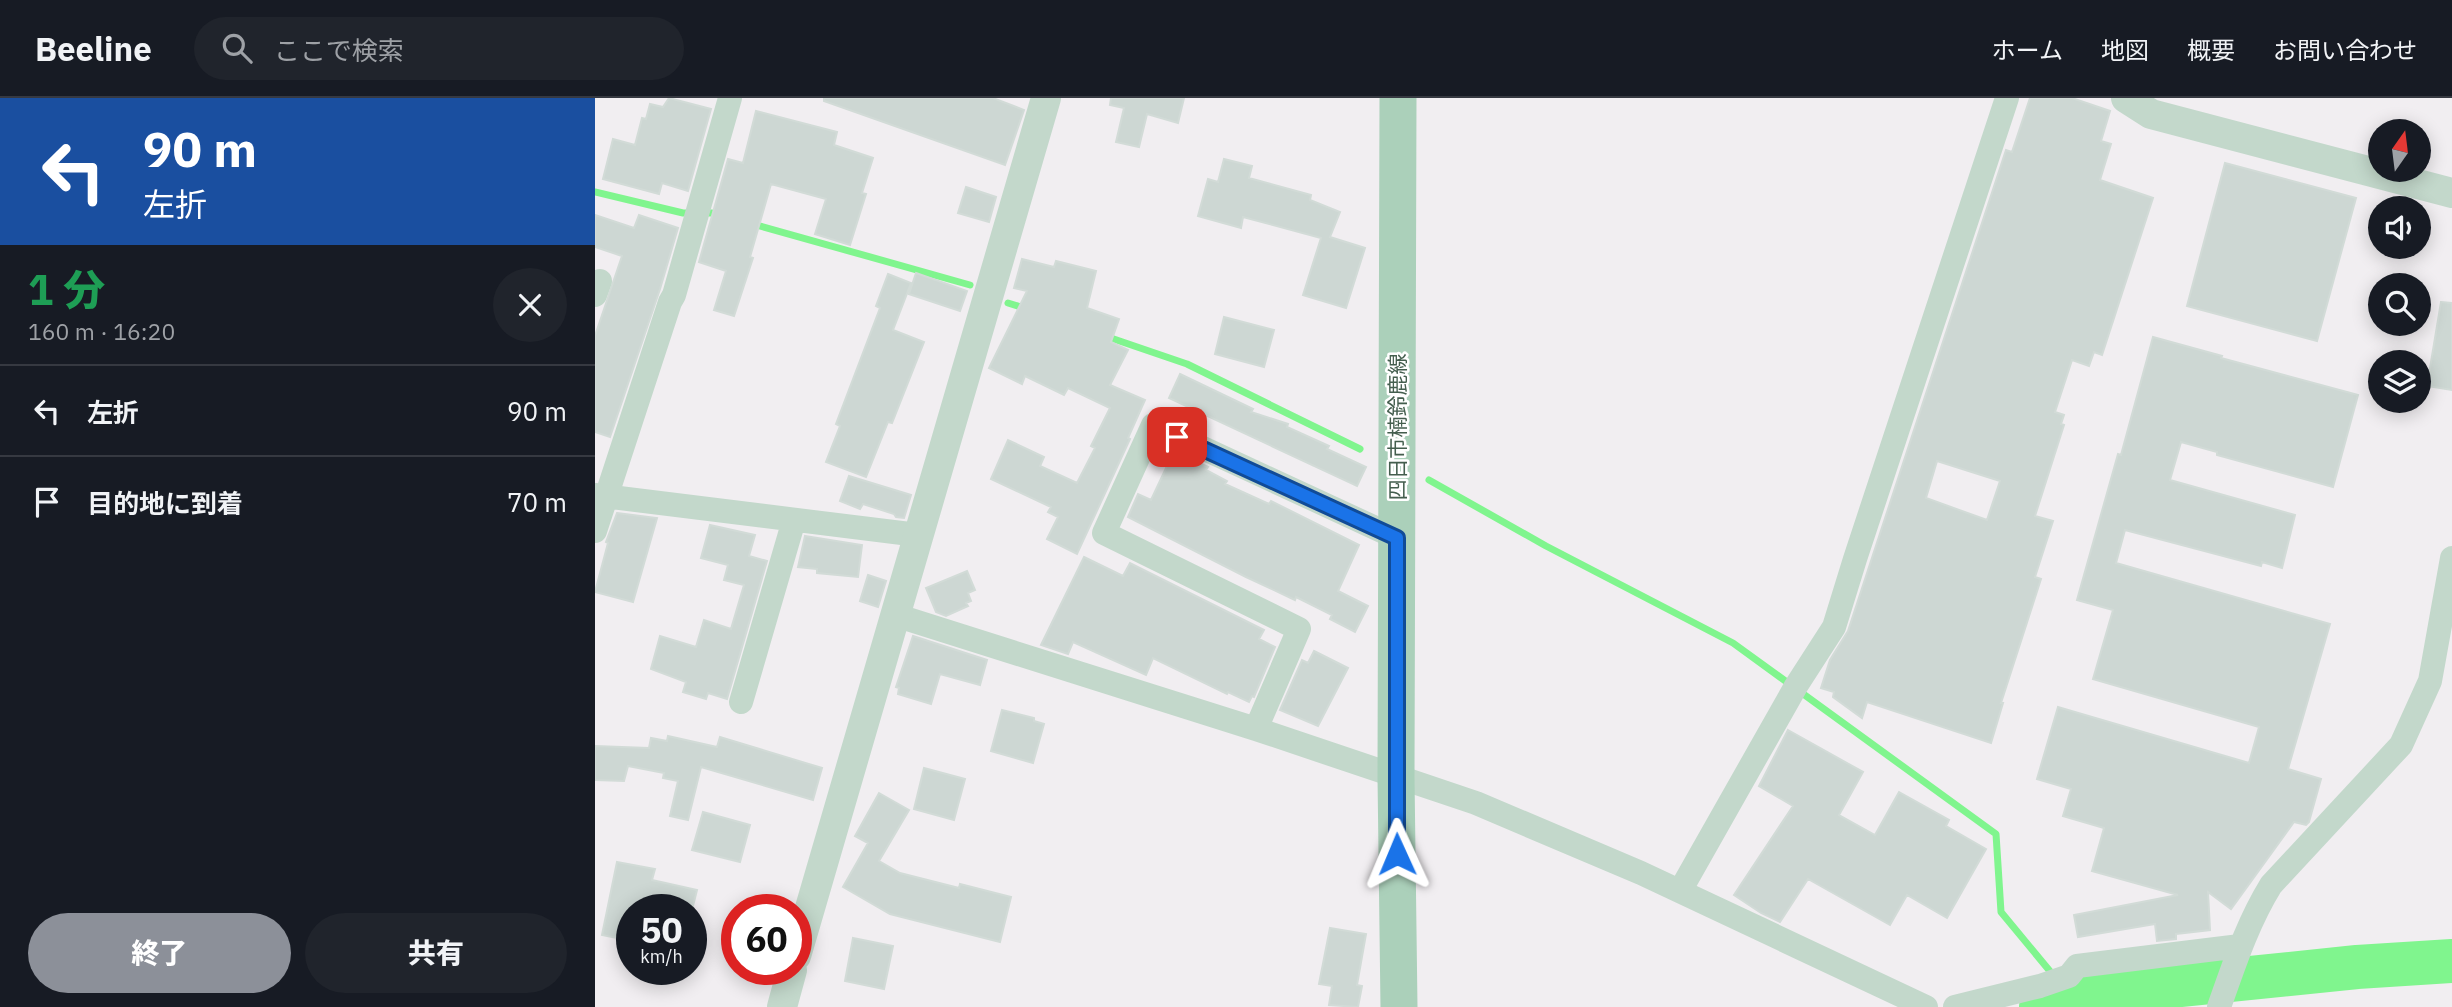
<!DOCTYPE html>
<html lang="ja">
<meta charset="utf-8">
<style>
:root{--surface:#171b24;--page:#20242c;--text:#f1f3f6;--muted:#9ea1a6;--line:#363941;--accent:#8c9099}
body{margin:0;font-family:"IBM Plex Sans","Noto Sans JP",sans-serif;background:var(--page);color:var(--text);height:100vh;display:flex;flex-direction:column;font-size:26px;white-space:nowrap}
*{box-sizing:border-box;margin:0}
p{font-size:23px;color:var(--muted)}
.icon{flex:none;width:38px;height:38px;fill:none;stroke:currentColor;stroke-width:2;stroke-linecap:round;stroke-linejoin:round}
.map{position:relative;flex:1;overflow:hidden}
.details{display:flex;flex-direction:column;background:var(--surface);width:595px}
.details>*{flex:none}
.hud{background:#1a4fa0;color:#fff;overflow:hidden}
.needle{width:46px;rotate:14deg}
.tools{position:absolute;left:1773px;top:21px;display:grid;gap:14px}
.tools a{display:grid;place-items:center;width:63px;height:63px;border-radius:50%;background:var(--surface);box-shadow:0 4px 18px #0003;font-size:35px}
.speed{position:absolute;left:21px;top:796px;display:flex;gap:14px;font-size:35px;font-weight:700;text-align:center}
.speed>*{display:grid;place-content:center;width:91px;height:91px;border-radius:50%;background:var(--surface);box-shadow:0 4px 18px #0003;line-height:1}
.speed small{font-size:18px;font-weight:400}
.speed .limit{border:10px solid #d22;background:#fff;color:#111}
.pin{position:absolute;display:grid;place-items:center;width:60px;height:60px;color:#fff;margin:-30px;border-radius:14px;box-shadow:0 4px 10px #0006}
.me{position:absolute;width:77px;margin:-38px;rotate:359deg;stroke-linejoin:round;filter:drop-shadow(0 0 5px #0008)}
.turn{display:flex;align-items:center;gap:24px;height:147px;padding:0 28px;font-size:32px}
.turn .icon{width:91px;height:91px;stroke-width:2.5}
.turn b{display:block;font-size:49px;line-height:60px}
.round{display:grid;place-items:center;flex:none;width:74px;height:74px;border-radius:37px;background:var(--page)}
.summary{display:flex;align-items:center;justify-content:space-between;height:119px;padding:0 28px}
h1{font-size:42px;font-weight:800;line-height:52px;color:#1e9e55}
.action{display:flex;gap:14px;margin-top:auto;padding:14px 28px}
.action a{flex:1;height:80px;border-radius:42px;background:var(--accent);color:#fff;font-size:28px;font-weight:800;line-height:80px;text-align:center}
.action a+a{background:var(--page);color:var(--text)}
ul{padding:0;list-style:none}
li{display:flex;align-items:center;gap:21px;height:91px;padding:0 28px;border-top:2px solid var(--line)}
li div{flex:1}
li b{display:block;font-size:26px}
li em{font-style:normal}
header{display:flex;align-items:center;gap:42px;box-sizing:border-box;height:98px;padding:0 35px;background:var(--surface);border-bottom:2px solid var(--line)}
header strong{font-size:33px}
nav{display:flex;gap:38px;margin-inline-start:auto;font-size:24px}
.search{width:490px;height:63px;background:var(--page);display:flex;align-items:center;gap:18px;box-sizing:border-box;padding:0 24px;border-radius:38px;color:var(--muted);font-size:26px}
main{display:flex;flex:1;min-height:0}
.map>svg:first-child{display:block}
</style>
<header>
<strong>Beeline</strong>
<div class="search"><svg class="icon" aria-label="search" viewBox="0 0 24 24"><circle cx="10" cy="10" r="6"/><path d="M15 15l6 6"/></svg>ここで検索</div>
<nav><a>ホーム</a><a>地図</a><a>概要</a><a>お問い合わせ</a></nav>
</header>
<main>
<section class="details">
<div class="hud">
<div class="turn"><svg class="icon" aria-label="left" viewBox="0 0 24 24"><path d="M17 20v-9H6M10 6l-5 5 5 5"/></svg><div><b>90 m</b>左折</div></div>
</div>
<div class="summary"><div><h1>1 分</h1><p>160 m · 16:20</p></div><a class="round"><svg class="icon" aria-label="close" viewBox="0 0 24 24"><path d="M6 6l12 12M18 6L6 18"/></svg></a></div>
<ul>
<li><svg class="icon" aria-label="left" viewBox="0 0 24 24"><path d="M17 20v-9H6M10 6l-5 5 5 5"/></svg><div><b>左折</b></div><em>90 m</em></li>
<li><svg class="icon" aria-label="arrive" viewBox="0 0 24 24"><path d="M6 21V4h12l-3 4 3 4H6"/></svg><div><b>目的地に到着</b></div><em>70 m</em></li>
</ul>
<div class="action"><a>終了</a><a>共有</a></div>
</section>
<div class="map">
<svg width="1857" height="909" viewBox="0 0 1857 909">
<rect width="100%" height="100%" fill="#f1eef1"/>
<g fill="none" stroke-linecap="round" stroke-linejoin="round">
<path stroke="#80f58e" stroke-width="7" d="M0 94 88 115H117L126 118
M158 126 375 187
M413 205 432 211
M510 238 592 266 765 351
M834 382 951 448 1138 545 1401 736 1406 814 1478 901"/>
<path stroke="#80f58e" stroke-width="44" d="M1446 909 1518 894 1762 869 1857 863"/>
</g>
<path fill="#cdd7d3" stroke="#d2dbd7" stroke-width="2" fill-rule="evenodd" d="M74 0 116 11 93 93 67 85 64 96 8 81 18 41 40 47 47 20 51 21 55 6 68 9Z
M229 0H398L429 12 410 67 229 3Z
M516 0H589L583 25 552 16 544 49 521 44 529 10 515 7Z
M1435 0H1477L1515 13 1506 43 1516 46 1505 82 1558 100 1507 257 1499 254 1494 268 1477 262 1460 314 1469 317 1466 326 1469 327 1440 418 1458 423 1440 479 1446 481 1406 605H1408L1396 645 1272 604 1267 620 1238 599 1239 594 1226 590 1235 562 1253 533 1411 52 1417 54ZM1342 363 1405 383 1392 422 1331 400Z
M161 13 242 34 239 47 278 60 267 95 271 96 255 147 220 136 231 101 176 86 155 159 158 160 139 218 119 212 131 173 104 164 133 61 148 65Z
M629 61 657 68 654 80 716 97 715 102 745 114 735 139 770 150 751 210 708 197 726 140 648 119 646 130 603 118 613 81 623 84Z
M1630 65 1761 100 1722 243 1592 208Z
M371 89 401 99 394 124 363 115Z
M0 117 39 130 44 117 83 130 65 191 15 339 0 334V238L27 158 0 149Z
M427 161 459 169 461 163 501 173 492 210 524 221 516 244 533 252 515 287 550 302 533 340 535 341 482 456 452 441 463 419 453 414 456 409 396 381 413 342 449 359 445 368 482 385 500 350 496 348 515 310 473 290 469 297 430 278 427 286 394 270 432 193 419 190Z
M321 175 372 193 365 213 314 196Z
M293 176 316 185 298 232 329 244 297 325 293 324 271 379 231 364 245 328 241 326 285 210 281 208Z
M1846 204 1857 205V292L1832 288Z
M629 219 679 232 669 269 620 256Z
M1558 239 1627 258 1626 260 1763 297 1738 389 1622 357V354L1586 344 1575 382 1700 417 1687 470 1667 464 1666 468 1530 432 1521 465 1735 526 1693 671 1726 681 1714 724 1711 727 1699 724 1636 811 1613 794 1615 832 1581 836V841L1562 843 1560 826 1483 839 1479 817 1583 797 1497 773 1509 730 1468 718 1476 691 1442 681 1463 609 1654 665 1664 629 1498 581 1518 512 1482 502 1523 356 1526 357Z
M585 276 658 311 656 314 693 326 692 329 734 348 732 351 771 369 762 388 574 300Z
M579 353 613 369 611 372 632 383 630 386 674 406 676 403 764 447 743 493 773 508 760 534 735 521 737 517 701 499 700 502 651 479 533 419 543 396 556 402Z
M254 378 316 397 309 420 301 419 299 416 268 406 265 411 245 403Z
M22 415 62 420 38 504 0 494 13 445 11 444Z
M115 427 160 437 154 458 172 463 132 601 113 595 111 601 88 594 91 584 56 571 65 538 101 549 109 522 136 531 149 487 129 482 133 467 106 460Z
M210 438 267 447 263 479 222 475V471L203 469Z
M489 459 528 478 535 465 669 532 664 541 680 549 659 599 657 598 654 604 633 594 632 596 558 560 551 577 478 544 473 556 446 547Z
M372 473 380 492 373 495 376 503 371 505 373 508 351 518 341 514 331 490Z
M273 477 291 483 283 509 265 503Z
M318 538 392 562 385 587 345 576 336 606 303 596 304 590 301 589Z
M719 553 753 570 723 628 685 612 707 562 713 565Z
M407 612 439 620V623L449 626 438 665 396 653Z
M1193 632 1268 674 1244 717 1280 737 1304 694 1354 722 1351 728 1391 751 1352 820 1312 797 1295 827 1213 781 1185 824 1166 815 1139 797 1198 708 1164 688Z
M73 638 122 649 125 639 227 670 218 702 106 669 93 722 75 718 83 683 68 680 69 675 33 668 29 683 0 682V648L54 650 56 640 72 643Z
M329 670 370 681 359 722 319 711Z
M284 695 314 712 284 763 305 775 364 790 365 786 416 799 405 844 295 816 248 789 273 745 260 738Z
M108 714 155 727 145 764 97 752Z
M22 764 60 771 57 782 102 792 97 812H37V843L7 837Z
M735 830 771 836 762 887 767 888 763 909 734 907 737 888 724 886Z
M258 840 298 848 289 891 250 883Z"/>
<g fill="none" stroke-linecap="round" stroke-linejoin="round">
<path stroke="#c3d8cb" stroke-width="24" d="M0 197 5 183
M0 397 323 437
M0 433 75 204 79 197 135 0
M300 517 661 631 881 705 1046 775 1331 909
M146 604 199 422
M661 631 704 531 509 435 558 327 802 440
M1085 793 1201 588 1239 529 1260 461 1412 0
M1360 909 1445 888 1474 878 1482 868 1645 848
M1624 909C1639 867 1652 826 1676 787L1806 647 1835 583 1857 460"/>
<path stroke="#c3d8cb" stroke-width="30" d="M1531 0 1556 16 1857 95
M201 858 451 0
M187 909 197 872"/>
<path stroke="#abd0ba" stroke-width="37" d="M803 0 801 679 804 909"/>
</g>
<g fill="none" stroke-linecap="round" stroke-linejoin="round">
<defs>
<path id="route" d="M582 339 802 440V756"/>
</defs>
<use href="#route" stroke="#114b97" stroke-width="18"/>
<use href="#route" stroke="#1a73e8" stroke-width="12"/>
</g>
<g text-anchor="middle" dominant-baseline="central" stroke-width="5" stroke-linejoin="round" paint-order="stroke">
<g font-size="21" fill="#445e4e" stroke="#fff">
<text transform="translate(802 329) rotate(-90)">四日市楠鈴鹿線</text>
</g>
</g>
</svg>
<div class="tools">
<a><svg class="needle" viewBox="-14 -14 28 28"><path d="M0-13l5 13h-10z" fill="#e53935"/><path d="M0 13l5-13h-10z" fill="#9ea1a6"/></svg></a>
<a><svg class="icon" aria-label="sound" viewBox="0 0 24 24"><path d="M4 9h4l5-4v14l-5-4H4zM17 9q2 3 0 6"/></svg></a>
<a><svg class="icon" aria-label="search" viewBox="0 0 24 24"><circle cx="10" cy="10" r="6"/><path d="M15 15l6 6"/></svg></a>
<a><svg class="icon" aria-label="layers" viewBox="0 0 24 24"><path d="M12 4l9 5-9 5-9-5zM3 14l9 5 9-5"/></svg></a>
</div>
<div class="speed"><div>50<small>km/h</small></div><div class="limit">60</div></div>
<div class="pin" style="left:582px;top:339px;background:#d93025"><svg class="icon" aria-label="arrive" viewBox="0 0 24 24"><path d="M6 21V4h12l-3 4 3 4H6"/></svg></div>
<svg class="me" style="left:802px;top:756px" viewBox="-20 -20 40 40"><path d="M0-17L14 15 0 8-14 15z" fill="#1a73e8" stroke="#fff" stroke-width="4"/></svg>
</div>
</main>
